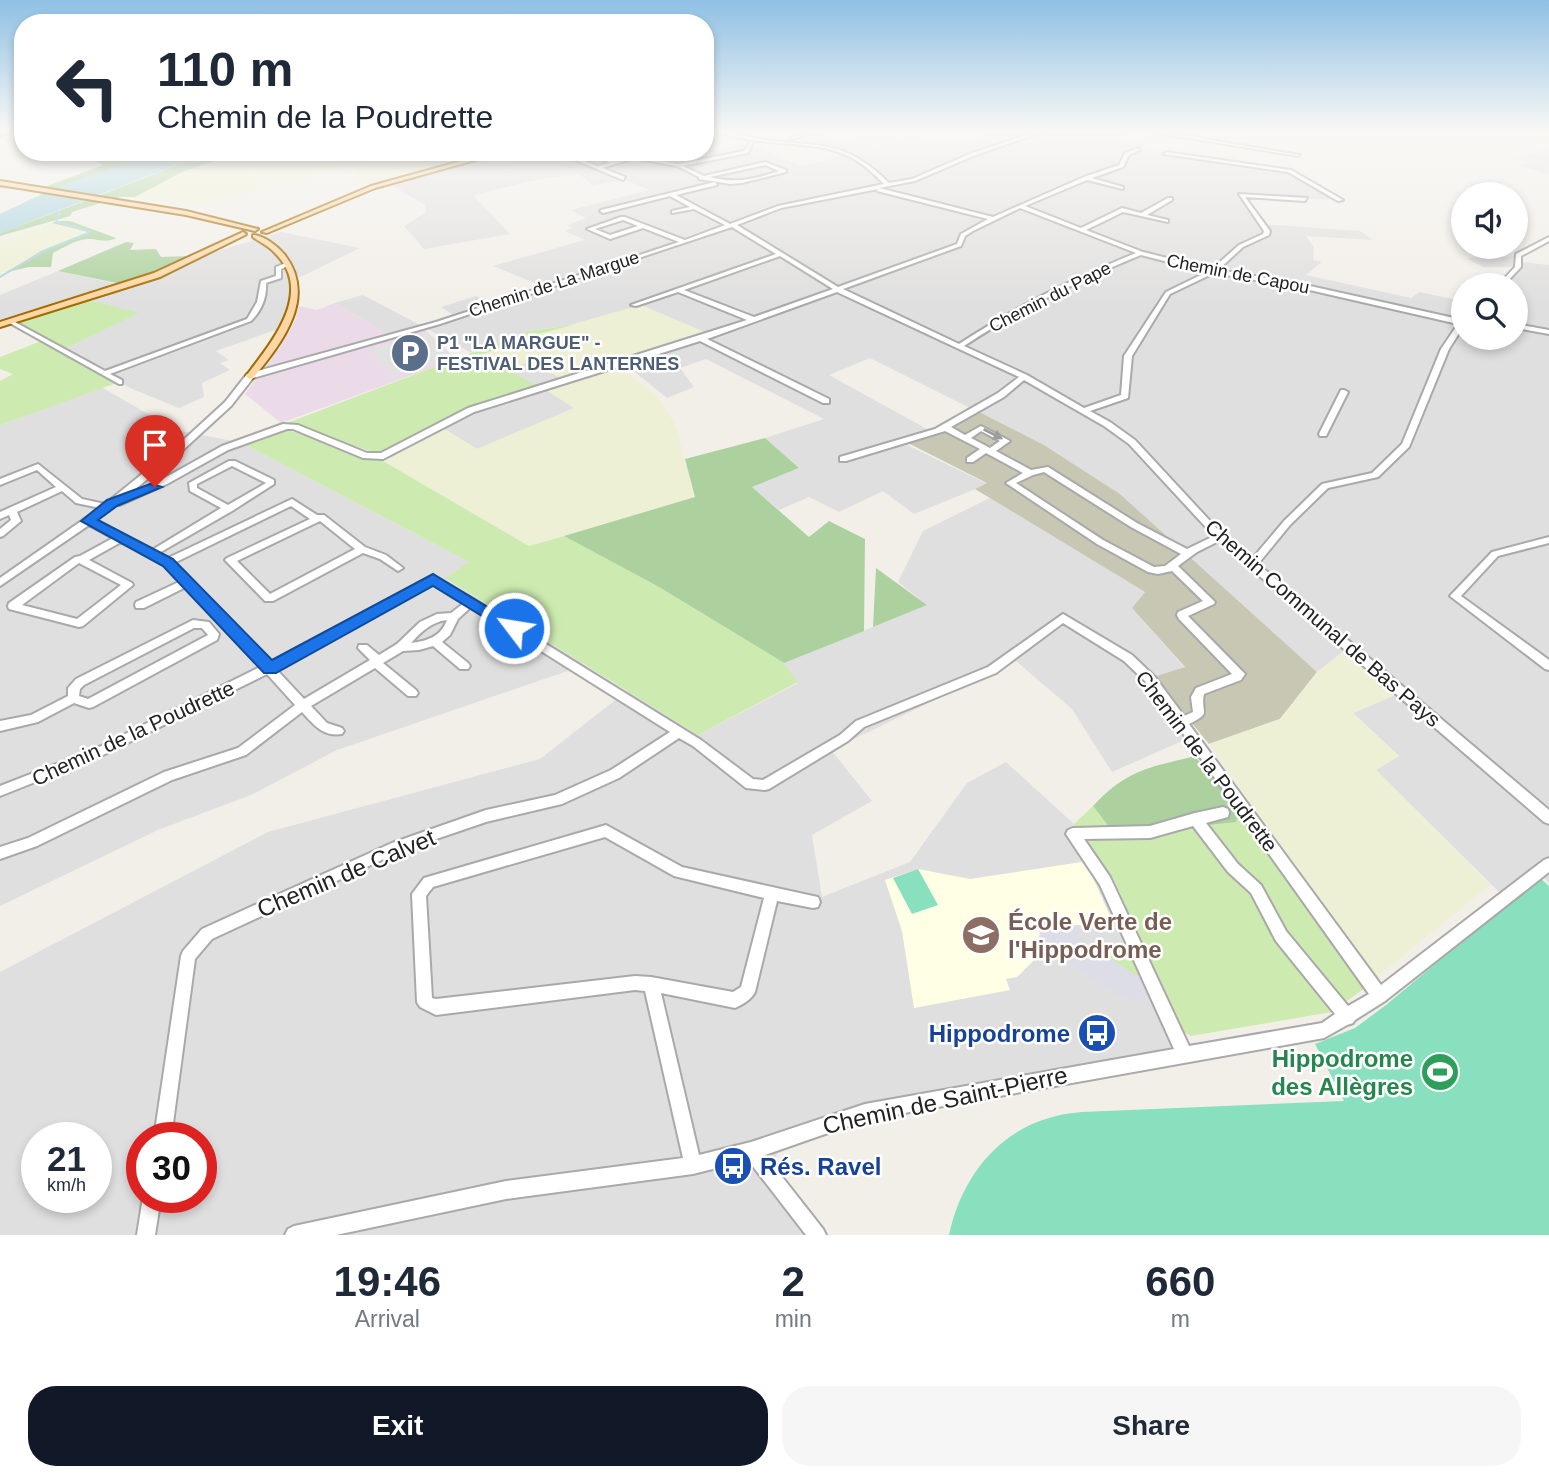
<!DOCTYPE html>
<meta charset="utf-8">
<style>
:root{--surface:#fff;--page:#f6f6f7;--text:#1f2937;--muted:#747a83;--accent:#111827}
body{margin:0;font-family:Arial,sans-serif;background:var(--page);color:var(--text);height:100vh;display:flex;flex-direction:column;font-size:26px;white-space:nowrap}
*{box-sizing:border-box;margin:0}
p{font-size:23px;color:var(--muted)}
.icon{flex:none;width:38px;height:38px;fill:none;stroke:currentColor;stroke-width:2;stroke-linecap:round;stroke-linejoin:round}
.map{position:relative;height:1235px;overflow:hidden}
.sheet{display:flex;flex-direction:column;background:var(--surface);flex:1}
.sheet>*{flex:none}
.banner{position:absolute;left:14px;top:14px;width:700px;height:147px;border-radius:28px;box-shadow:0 4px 10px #0003;background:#fff;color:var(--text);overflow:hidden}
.tools{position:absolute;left:1451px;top:182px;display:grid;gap:14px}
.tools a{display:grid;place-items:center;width:77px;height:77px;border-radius:50%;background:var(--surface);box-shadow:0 4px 10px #0003;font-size:35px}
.speed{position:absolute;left:21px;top:1122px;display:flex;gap:14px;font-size:35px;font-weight:700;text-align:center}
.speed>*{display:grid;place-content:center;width:91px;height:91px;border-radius:50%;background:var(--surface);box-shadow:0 4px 10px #0003;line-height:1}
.speed small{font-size:18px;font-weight:400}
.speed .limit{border:10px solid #d22;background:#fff;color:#111}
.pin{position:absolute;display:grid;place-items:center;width:60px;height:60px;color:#fff;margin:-72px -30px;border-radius:50% 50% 50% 0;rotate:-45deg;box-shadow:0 0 7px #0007}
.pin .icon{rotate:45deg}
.me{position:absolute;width:77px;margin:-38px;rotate:301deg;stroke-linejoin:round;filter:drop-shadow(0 0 5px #0008)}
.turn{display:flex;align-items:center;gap:24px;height:147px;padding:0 28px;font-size:32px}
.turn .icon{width:91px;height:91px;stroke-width:2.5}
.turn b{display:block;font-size:49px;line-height:60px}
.eta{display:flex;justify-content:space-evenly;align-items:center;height:119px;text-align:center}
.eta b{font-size:42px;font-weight:700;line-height:49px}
.cta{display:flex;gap:14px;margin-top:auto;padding:14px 28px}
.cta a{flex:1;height:80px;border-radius:28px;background:var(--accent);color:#fff;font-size:28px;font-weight:700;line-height:80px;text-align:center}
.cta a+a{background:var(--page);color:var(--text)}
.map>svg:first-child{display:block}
</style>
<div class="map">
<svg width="1549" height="1235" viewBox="0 0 1549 1235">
<rect width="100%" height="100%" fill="#f2efe9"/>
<path fill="#e0dfdf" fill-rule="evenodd" d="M994 132H1134L1120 137 1148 143 1140 149 1286 169 1341 200 1242 197 1263 224 1360 231 1373 240 1306 236 1314 247 1313 260 1322 262 1306 275 1411 298 1419 292 1463 301V338H1516V285H1497L1515 267H1483L1467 258 1520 256 1521 262 1549 265V883L1539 874 1505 898 1375 769 1399 756 1353 713 1397 694 1346 650 1317 672 1120 494 1044 445 870 358 829 375 936 434 907 445 988 484 914 514 883 491 839 512 809 497 779 510 752 487 799 468 765 438 824 419 706 359 680 368 694 387 667 398 621 361 706 333 641 305 573 325 529 331 472 353 420 325 386 334 335 303 363 295 420 325 453 315 441 307 476 296 492 303 542 286 493 266 585 240 565 231 573 228 567 225 586 218 571 210 649 190 626 180 593 185 579 174 540 179 473 195 510 234 424 249 404 226 426 212 425 205 384 181 462 160 496 152H660L663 159 749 144 802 166 846 155 811 144 784 141 816 133 876 148 901 142 913 145 933 139 953 143Z
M1549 149V174L1521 166 1527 162 1517 159Z
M281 232 360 248 294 280 287 326 216 351 229 360 220 363 230 370 202 383 204 397 179 408 130 388 63 349 137 313 86 299 0 325V295L58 271 131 287 224 249Z
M529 361 568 382 547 389 575 408 477 449 436 424 467 409 536 387 508 371Z
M101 387 176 430 242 443 469 562 446 579 585 665 337 750 251 795 158 830 0 906V425Z
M990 498 1145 592 1132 608 1185 668 1155 677 1198 734 1112 772 1072 709 1016 661 831 750 872 801 812 835 822 897 910 862 967 783 1006 762 1074 824 1114 880 1194 1062 875 1120 779 1150 770 1170 820 1235H0V972L268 832 540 759 627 691 698 735 798 683 784 663 927 605 898 582 923 531ZM37 1138H96V1197H37ZM142 1138H201V1197H142Z"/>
<path fill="#ebdbe8" d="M335 303 386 334 420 325 456 359 281 423 245 394 279 348 294 323 299 306 317 310Z"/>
<path fill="#ffffe5" d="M1082 862 1093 878 1112 920 1044 939 1036 958 1017 977 1006 979 1010 990 914 1008 902 931 885 880 918 869 970 879Z"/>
<path fill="#c7c7b4" d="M977 411 1044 445 1120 494 1317 672 1280 719 1209 744 1154 677 1185 667 1132 608 1145 592 975 489 987 483 908 443 936 434Z"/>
<path fill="#eef0d5" d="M242 152H496L354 189 359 176 355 166 195 206 135 197 184 171Z
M52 223 91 232 41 251 0 277V241Z
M641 305 707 333 564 380 529 361 508 371 481 355 520 339Z
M620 367 657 396 675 424 695 497 529 546 383 461 443 428 477 449 574 408 546 390Z
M1346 649 1398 694 1353 713 1399 756 1376 770 1490 885 1375 979 1209 744 1280 719 1317 672Z"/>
<path fill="#cdebb0" d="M86 299 139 313 64 349 119 382 0 425V381L13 374 0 369V357L44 340 11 322Z
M573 325 520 339 482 355 537 386 467 409 382 455 287 423 529 331Z
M285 429 383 461 529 546 564 536 659 587 784 663 798 682 698 735 445 578 469 562 246 445Z
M1093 806 1119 840 1239 810 1365 988 1332 1012 1191 1036 1180 1030 1114 880 1074 824Z
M1117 943 1127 949 1139 974 1135 975 1090 945Z"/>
<path fill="#add19e" d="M98 152H158L54 190 0 188V180L45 187 103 165 89 158Z
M210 152H242L184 171 135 197H120L72 212 70 216 0 236V233C70 207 140 180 210 152Z
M56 221H70L116 238C105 244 98 238 87 239 75 240 63 248 53 253L51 267H29L7 272 41 251 89 232 52 223Z
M126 242 134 243 130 250 156 249 161 257 192 256 122 284 58 271Z
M765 438 799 468 752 487 809 537 829 521 865 539 864 631 784 663 659 587 564 536 695 497 685 459Z
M876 568 927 605 873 627Z
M1195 756 1239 810 1236 822 1190 827 1119 840 1093 806C1128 769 1148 768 1195 756Z"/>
<path fill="#88e0be" d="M918 869 938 905 912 914 893 878Z
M1539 877 1549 886V1235H949C964 1167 1010 1117 1082 1112L1344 1101 1315 1044 1355 1028 1386 1005Z"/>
<path fill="#e2e2e2" d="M426 333 452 357 393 376 369 350Z"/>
<path fill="#dddde8" d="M1044 917 1070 925H1086L1074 935 1135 975 1147 974 1157 996 1128 1001 1036 945 1040 933 1033 921Z"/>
<path fill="#aad3df" d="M158 152H210L0 233V214L55 188Z"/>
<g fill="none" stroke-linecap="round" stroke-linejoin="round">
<path stroke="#aad3df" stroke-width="2" d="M0 277 46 250 91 232 56 221 60 213 57 211"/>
<defs>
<path id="minor" d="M721 132C735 132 750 138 764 140 821 147 845 139 889 183L912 179 972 153 1035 132H1042L976 155 915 181 879 188 993 217 1084 177 1119 165 1125 153 1139 148V150L1129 155 1123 167 1092 178 1123 187V189L1087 180 1025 206 1081 228 1122 208 1141 213 1168 198H1172V200L1147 215 1168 220V222L1123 212 1086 230 1143 252 1212 269 1239 245 1263 234 1264 231 1239 194 1307 198 1305 201 1245 197 1270 231 1269 235 1243 247 1218 270 1292 282 1463 320V327L1449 349 1409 447 1378 477 1328 488 1290 525 1258 564 1549 810V824L1544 822 1219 541 1197 552 1178 566 1215 602 1214 604 1188 616 1245 674 1241 680 1204 694C1200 714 1213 712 1189 724L1381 985 1544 860 1549 858V872L1385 1001 1355 1020 1353 1023 1347 1025 1324 1038 865 1120 765 1155 823 1229 826 1235H806L748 1160 693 1174 506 1199 336 1235H285L288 1229 294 1226 506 1181 683 1158 645 991 635 990 436 1015 420 1007 417 1002 412 894 424 878 606 825 682 867 813 896 818 897 820 902 818 907 813 908 777 901 755 992C751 1000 743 1004 735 1008L661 993 699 1155 751 1142 865 1104 1174 1049 1100 885 1066 834 1068 830 1073 828 1150 826 1195 813 1223 807 1228 809 1229 813 1228 817 1206 823 1238 864 1261 885 1286 931 1348 1006 1369 994 1147 683 1124 661 1063 623 996 673 864 727 848 741 769 789 765 790 746 788 693 746 679 738 619 778 562 804 486 822 401 851 212 939 195 959 171 1138H154L181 956 183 951 202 929 392 843 486 810 555 795 611 770 670 732 471 607 458 619 450 635 442 642 468 663 470 666 468 669H460L433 646 419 650 403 651 383 663 416 690 418 693 416 696H408L375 668 311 706 327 723 342 728 344 731 342 734C323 737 314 725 302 712L246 755 172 780 37 846 0 859V847L28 838 164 772 238 748 295 705 267 674 103 755 0 796V786L95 749 260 667 186 587 144 608H136L135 605 136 602 181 581 165 564 121 542 89 560 132 583 133 585 83 626 79 627 9 609 8 606 9 603 75 557 80 556 113 538 89 525 0 586V578L100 508 76 503 62 491 17 512 21 521 3 536 0 537V529L11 520 9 515 0 519V512L56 487 37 470 0 485V479L38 464 82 499 105 504 178 445 225 402 247 374 436 322 679 242 643 228 610 239 587 229 621 217H625L685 240 725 225 694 209 672 213V211L690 207 670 196 603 213 600 211 601 210 715 182 717 185 676 195 730 224 778 206 884 184C874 174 864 164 850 157 811 137 762 149 721 132ZM878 189 877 191 988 219 961 234 957 244 838 287 737 225 781 208ZM1020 208 1136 253C1074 278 1015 307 959 344L843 289 961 246 965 236 973 231ZM623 220 638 226 610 235 595 229ZM732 227 776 254 631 305 636 306 678 292 747 320 468 408 381 453H367L298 425 283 424 222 446 161 480 128 495 184 449 231 406 253 378 440 324ZM1141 255 1207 272 1166 292 1124 356 1121 395 1084 408 1027 375 964 346C1020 309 1080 280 1141 255ZM780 256 833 289 754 317 684 290ZM1214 273 1292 286 1458 324 1441 349 1402 444 1372 473 1322 484 1284 521 1252 559 1223 535 1135 440 1110 422 1090 411 1128 398 1132 356 1170 294ZM837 292 1019 377 998 393 935 429 840 457V461H846L945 431 980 449 967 458V462H973L986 453 1023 473 1006 483 1097 544 1148 572 1158 574 1172 571 1203 601 1178 612 1177 615 1179 619 1232 674 1196 688 1191 697 1193 712 1184 716 1155 677 1132 655 1063 614 988 667 856 721 840 735 763 780 753 779 701 740 475 600 433 576 269 663 174 563 291 506 310 519 227 558 225 560 265 601H273L363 553 380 559 398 571 403 568 386 555 365 547 324 515H317L292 499 168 558 159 553 232 511 274 484V480L235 461H229L189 483 190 491 221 508 152 550 95 521 115 505H120L167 484 228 450 287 429H293L363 458 383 459 474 412 700 341 823 403H829V399L707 339ZM1024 380 1104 426 1129 444 1214 536 1187 549 1137 523 1048 467 1031 470 996 451 1010 441 981 426 965 435 951 427 1004 397ZM981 431 1000 441 990 448 971 438ZM232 466 266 483 228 505 197 488V484ZM1044 472 1131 527 1181 554 1165 566 1154 567 1103 540 1016 483 1033 475ZM320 521 355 549 270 594 237 561ZM79 563 121 585 77 619 22 605ZM433 583 464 603 451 613 437 614 420 622 397 644 379 655 367 645H359L358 648 370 660 304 699 276 669ZM447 620C441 637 427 641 411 643 421 632 431 622 447 620ZM1193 826 1228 872 1251 893 1276 941 1335 1014 1322 1023 1189 1046 1110 877 1084 839 1150 838ZM605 837 674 876 764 898 741 987 733 992 651 977 635 976 436 999 432 998 426 896 433 887Z
M807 132H815L792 139 790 138Z
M1151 132H1163L1300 155 1298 156Z
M751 141 753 142 748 153 683 166 704 176 765 162 786 170V172L742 183 730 184 699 179V177L677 166 635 158 602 168 625 177 623 180 556 152H563L597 166 610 163 591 155 597 152H605L598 155 615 161 635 156 678 164 744 151ZM765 165 779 171C756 179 734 184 710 177Z
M1166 152 1291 170 1343 200 1338 201 1288 172 1164 154Z
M1549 237V241L1521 256V267L1504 285H1498L1515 267 1516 254Z
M288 262 290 263V265L281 269V278L266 283C267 298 261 311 251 321L110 374 122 380V384H119L8 322 13 321 105 371 247 319 257 302 261 281 276 276V267Z
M1516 324 1549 330V334L1516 328Z
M1341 390H1344L1348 392 1326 436H1320L1319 434Z
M1549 537V543L1498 556 1461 596 1549 660V670L1545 669 1450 596 1492 552Z
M193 620 209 622 219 634 217 640 93 707 89 708 74 703 38 722 0 731V721L31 715 68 696V688L76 679ZM194 628H202L208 635 88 699 79 696 80 689 84 685Z
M143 1197H161L155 1235H137Z"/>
<path id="major" d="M0 132H9L0 136Z
M494 152H504L375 188 267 233 262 232 371 186Z
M0 181 186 211 258 229 255 231 186 215 0 185Z
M243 232 246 234 245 235 160 277 0 327V322L154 273Z
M253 235C263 235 277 246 284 254 318 297 282 343 253 378L250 379 246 376C271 343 315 292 275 253 269 246 260 242 253 237Z"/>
</defs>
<use href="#minor" stroke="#a9a9a9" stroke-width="4"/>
<use href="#major" stroke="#a06b00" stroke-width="4"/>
<use href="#minor" fill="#fff" fill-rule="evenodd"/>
<use href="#major" fill="#fcd6a4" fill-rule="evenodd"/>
</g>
<defs><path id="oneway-solid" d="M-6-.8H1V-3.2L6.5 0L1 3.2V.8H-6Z" transform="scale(1.75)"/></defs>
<use fill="#9c9c9c" href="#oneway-solid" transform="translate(993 434) rotate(27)"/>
<linearGradient id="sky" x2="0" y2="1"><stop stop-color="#8fc0e4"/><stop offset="0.43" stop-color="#f9f8f5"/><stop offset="1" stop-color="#f9f8f5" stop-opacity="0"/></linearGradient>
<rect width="1549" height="305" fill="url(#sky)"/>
<path fill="#1a73e8" stroke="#114b97" stroke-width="2" d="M150 484 162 487 117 506 98 520 173 559 272 660 433 574 522 628 520 632H508L433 586 276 673H264L163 566 81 521 107 500Z"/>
<defs>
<symbol id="parking-disc" viewBox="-11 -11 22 22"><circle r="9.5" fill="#5c6f8a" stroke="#fff"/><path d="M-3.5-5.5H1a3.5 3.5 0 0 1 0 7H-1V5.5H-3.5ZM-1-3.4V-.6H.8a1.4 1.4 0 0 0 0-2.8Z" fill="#fff"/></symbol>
<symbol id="school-disc" viewBox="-11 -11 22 22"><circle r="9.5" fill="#8d6e63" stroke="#fff"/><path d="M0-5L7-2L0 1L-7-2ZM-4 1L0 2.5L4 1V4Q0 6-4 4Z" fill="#fff"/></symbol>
<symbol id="bus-disc" viewBox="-11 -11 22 22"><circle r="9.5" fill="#1a4fb4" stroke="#fff"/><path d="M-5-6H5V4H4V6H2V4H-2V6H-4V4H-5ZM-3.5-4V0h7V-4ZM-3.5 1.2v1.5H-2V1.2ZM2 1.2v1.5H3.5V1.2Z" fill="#fff"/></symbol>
<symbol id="stadium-disc" viewBox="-11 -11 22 22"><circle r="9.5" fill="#2e9e5b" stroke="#fff"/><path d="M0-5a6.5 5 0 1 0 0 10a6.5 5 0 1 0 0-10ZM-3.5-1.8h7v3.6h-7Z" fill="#fff"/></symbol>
</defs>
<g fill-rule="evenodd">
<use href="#parking-disc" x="388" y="331" width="44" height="44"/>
<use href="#school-disc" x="959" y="913" width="44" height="44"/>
<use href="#bus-disc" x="1075" y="1011" width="44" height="44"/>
<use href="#stadium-disc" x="1418" y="1050" width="44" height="44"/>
<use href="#bus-disc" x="711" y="1144" width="44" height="44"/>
</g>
<g text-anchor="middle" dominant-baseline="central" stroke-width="5" stroke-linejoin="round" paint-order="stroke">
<g font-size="18" fill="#222" stroke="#fff">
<text transform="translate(1238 274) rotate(11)">Chemin de Capou</text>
<text transform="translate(554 284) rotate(-18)">Chemin de La Margue</text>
<text transform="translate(1050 297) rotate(-27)">Chemin du Pape</text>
</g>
<g font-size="18" font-weight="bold" fill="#4e5e75" stroke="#fff" text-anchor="start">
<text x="437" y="343">P1 "LA MARGUE" -<tspan x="437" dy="21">FESTIVAL DES LANTERNES</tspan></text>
</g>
<g font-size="21" fill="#222" stroke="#fff">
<text transform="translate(1323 623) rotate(41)">Chemin Communal de Bas Pays</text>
<text transform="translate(133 733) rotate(-25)">Chemin de la Poudrette</text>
<text transform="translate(1207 761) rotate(53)">Chemin de la Poudrette</text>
</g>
<g font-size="24" fill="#222" stroke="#fff">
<text transform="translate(346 873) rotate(-23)">Chemin de Calvet</text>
<text transform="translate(945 1100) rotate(-12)">Chemin de Saint-Pierre</text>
</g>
<g font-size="24" font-weight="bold" fill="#785e54" stroke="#fff" text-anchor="start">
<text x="1008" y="921">École Verte de<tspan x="1008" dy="28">l'Hippodrome</tspan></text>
</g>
<g font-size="24" font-weight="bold" fill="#164399" stroke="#fff" text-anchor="end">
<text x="1070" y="1033">Hippodrome</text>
<text x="760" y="1166" text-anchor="start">Rés. Ravel</text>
</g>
<g font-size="24" font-weight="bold" fill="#27864d" stroke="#fff" text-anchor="end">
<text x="1413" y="1058">Hippodrome<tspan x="1413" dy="28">des Allègres</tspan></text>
</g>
</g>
</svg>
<div class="tools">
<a><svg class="icon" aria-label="sound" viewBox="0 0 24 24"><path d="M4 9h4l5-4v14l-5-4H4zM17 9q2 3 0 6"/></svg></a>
<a><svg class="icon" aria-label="search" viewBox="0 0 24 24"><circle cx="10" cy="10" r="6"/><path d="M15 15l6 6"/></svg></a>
</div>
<div class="speed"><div>21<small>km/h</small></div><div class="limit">30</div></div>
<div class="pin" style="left:155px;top:487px;background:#d93025"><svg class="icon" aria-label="arrive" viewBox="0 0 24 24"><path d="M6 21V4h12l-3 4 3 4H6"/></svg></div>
<svg class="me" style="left:514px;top:628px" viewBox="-20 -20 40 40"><circle r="17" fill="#1a73e8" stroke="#fff" stroke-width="3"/><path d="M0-11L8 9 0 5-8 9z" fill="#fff"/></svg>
<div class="banner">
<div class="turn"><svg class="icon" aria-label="left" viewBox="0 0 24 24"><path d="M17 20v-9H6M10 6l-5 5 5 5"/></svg><div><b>110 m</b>Chemin de la Poudrette</div></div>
</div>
</div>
<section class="sheet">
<div class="eta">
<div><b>19:46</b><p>Arrival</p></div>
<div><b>2</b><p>min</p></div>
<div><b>660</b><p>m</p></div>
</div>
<div class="cta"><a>Exit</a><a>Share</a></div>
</section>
